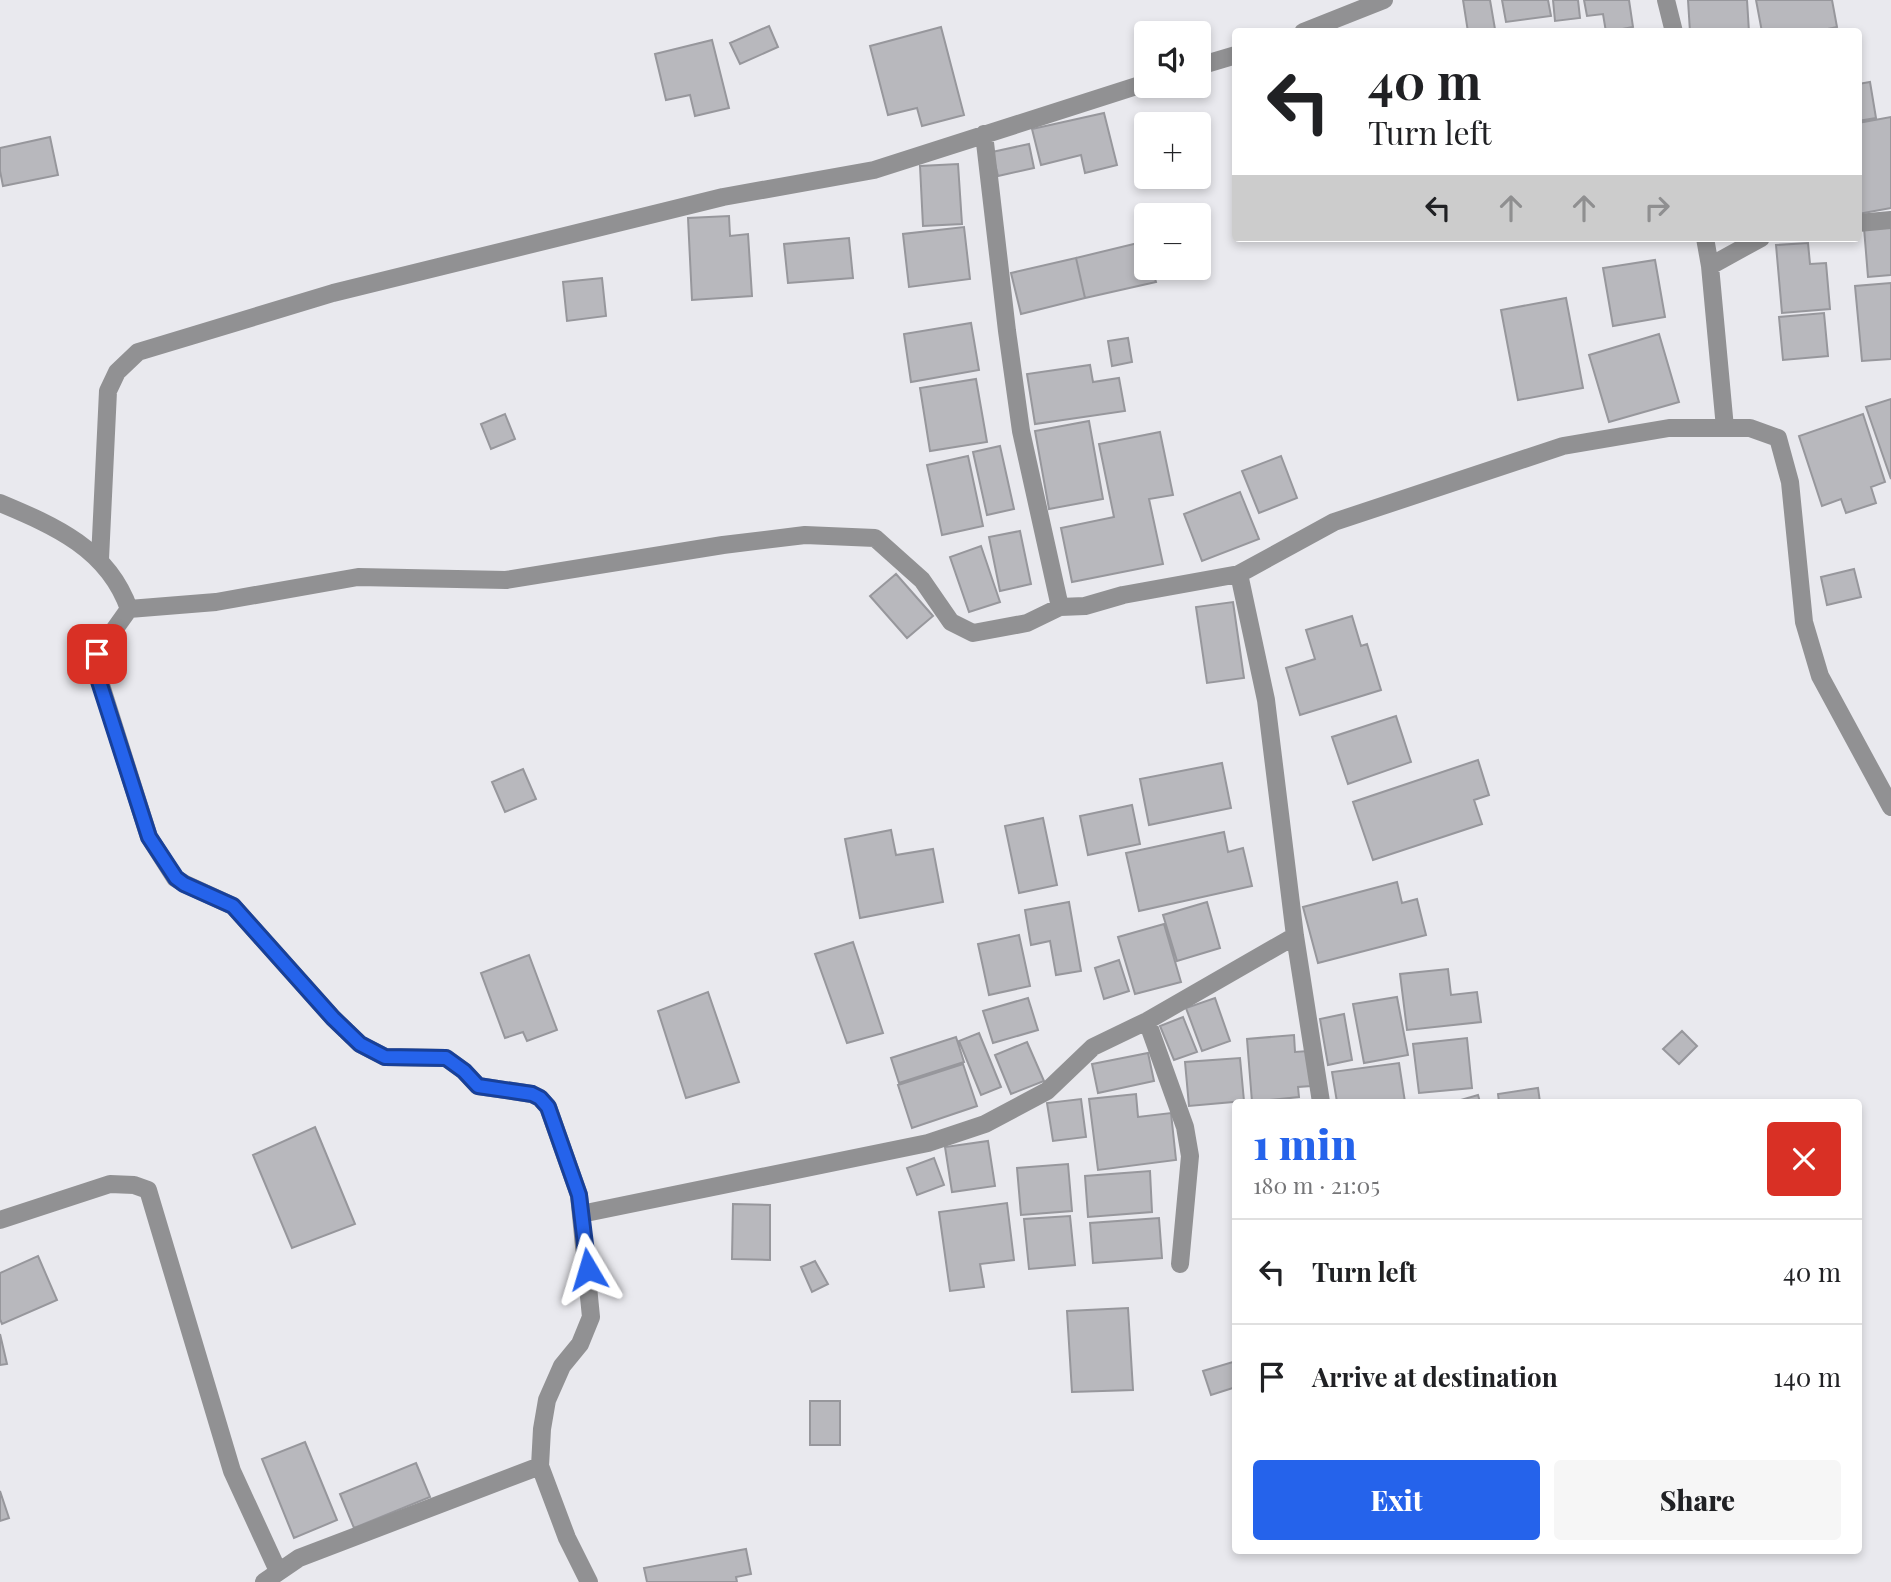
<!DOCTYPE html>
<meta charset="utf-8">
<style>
:root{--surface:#fff;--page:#f6f6f6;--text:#202124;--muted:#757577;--line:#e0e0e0;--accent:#2563eb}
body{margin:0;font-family:"Playfair Display",serif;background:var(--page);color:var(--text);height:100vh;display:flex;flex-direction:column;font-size:26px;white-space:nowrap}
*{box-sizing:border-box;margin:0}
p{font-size:23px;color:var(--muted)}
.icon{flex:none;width:38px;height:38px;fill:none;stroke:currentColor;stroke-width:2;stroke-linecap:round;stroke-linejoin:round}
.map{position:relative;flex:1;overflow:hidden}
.side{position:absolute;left:1232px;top:1099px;width:630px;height:455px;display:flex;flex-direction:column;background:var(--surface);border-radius:7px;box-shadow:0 4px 10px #0003}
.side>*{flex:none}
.guide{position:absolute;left:1232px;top:28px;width:630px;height:214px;border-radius:7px;box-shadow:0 4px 10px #0003;background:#fff;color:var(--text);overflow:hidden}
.fabs{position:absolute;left:1134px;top:21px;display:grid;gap:14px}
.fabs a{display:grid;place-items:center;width:77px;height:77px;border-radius:7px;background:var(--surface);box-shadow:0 4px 10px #0003;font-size:35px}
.pin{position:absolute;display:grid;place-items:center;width:60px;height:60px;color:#fff;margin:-30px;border-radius:14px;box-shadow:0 4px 10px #0006}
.me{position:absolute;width:77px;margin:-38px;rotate:353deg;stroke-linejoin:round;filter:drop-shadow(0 0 5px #0008)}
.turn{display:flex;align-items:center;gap:24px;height:147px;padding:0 21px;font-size:32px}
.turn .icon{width:91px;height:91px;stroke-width:2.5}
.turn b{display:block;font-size:49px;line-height:60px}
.lanes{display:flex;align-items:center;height:66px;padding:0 21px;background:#0003;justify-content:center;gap:35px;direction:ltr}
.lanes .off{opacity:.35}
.round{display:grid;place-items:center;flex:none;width:74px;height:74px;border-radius:7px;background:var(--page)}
.head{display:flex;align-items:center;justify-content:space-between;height:119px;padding:0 21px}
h1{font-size:42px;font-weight:800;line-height:52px;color:var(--accent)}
.primary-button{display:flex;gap:14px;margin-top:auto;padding:14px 21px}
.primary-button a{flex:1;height:80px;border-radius:7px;background:var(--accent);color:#fff;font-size:28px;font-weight:800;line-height:80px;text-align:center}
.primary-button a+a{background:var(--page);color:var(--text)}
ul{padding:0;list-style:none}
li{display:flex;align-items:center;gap:21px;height:105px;padding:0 21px;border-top:2px solid var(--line)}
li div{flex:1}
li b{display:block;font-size:26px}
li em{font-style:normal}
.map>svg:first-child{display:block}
</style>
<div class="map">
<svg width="1891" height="1582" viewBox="0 0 1891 1582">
<rect width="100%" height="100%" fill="#e9e9ee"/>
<path fill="#b8b8bd" stroke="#97979c" stroke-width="2" d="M1463 0H1490L1495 29 1468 32Z
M1502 0H1548L1551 16 1506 22Z
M1553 0H1578L1580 18 1555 21Z
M1584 0H1629L1633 27 1606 32 1603 14 1587 16Z
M1688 0H1747L1749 32H1690Z
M1756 0H1832L1837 27 1814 32H1762Z
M769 26 778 47 740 64 730 43Z
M941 27 964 115 922 126 917 108 888 115 870 46Z
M712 40 729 108 695 116 690 95 666 100 655 54Z
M1870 82 1876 118 1858 121V84Z
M1104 113 1117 165 1085 173 1081 155 1041 165 1032 129Z
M1891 117V208L1858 214V123Z
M50 137 58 175 3 186 0 171V148Z
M1029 144 1034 168 998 176 992 152Z
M958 164 962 224 923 226 920 166Z
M729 216 730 236 748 234 752 296 692 300 688 218Z
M1891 225V275L1868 277 1864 228Z
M964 227 970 279 909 287 903 234Z
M849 238 853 278 788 283 784 244Z
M1146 241V268H1152L1156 282 1085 298 1076 258Z
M1808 243 1810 264 1826 263 1830 309 1782 313 1776 245Z
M1076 258 1085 298 1021 314 1011 273Z
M1655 260 1665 317 1613 326 1603 268Z
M602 278 606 316 567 321 563 282Z
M1891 283V359L1862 361 1855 286Z
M1566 298 1583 388 1518 400 1501 310Z
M1824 313 1828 356 1783 360 1779 317Z
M971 323 979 370 911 382 904 334Z
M1659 334 1679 402 1609 422 1589 355Z
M1128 338 1132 362 1112 366 1108 341Z
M1090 365 1093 382 1119 378 1125 411 1035 424 1027 374Z
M976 379 987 442 930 451 920 388Z
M1891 399V479L1866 407Z
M505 414 515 439 491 449 481 424Z
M1863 414 1885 482 1871 487 1876 503 1846 513 1841 499 1822 506 1799 436Z
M1089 421 1103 499 1049 509 1035 431Z
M1160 432 1173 495 1149 499 1163 564 1072 582 1061 528 1114 517 1099 444Z
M1000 446 1014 509 987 515 973 452Z
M968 456 983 526 942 535 927 465Z
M1281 456 1297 498 1259 513 1242 471Z
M1240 492 1259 539 1202 561 1184 514Z
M1020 531 1031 584 1000 591 989 537Z
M981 546 1000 602 969 612 950 557Z
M1854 569 1861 597 1827 605 1821 577Z
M896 574 933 616 907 638 870 596Z
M1233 602 1244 678 1207 683 1196 607Z
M1352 616 1361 646 1367 644 1381 690 1300 715 1286 668 1315 659 1306 630Z
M1396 716 1411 762 1348 784 1332 737Z
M1478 760 1489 795 1474 800 1482 824 1373 860 1353 802Z
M1222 763 1231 808 1149 825 1140 779Z
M523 769 536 799 505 812 492 782Z
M1132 805 1140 844 1088 855 1080 816Z
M1043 818 1057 885 1019 893 1005 826Z
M891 830 896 855 933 849 943 902 860 918 845 839Z
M1224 832 1228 852 1243 848 1252 886 1139 911 1126 853Z
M1397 882 1402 903 1417 899 1426 935 1318 963 1303 907Z
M1069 902 1081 971 1056 975 1050 941 1031 945 1025 910Z
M1207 902 1220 948 1177 961 1163 915Z
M1164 924 1181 982 1135 994 1118 937Z
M1019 935 1030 986 989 995 978 944Z
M853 942 883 1033 847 1043 815 954Z
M529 955 557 1030 527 1041 523 1032 505 1038 481 973Z
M1119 960 1129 991 1104 999 1095 968Z
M1448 969 1451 995 1477 992 1481 1022 1407 1030 1400 974Z
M708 992 739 1082 686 1098 658 1011Z
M1397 997 1408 1055 1364 1063 1353 1004Z
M1028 998 1038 1030 993 1043 983 1011Z
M1215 998 1230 1041 1202 1051 1186 1008Z
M1344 1014 1352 1060 1328 1065 1320 1019Z
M1183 1017 1197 1052 1174 1060 1160 1026Z
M1682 1031 1697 1046 1679 1064 1663 1049Z
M979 1033 1001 1087 981 1095 959 1041Z
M1294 1035 1295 1052 1308 1051 1311 1086 1298 1087 1299 1097 1252 1102 1247 1039Z
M956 1037 964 1062 899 1083 891 1058Z
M1467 1038 1472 1088 1419 1093 1413 1044Z
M1027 1042 1044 1081 1011 1094 995 1055Z
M1148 1053 1154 1081 1098 1093 1092 1064Z
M1240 1058 1244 1101 1189 1106 1185 1062Z
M1399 1063 1405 1102H1337L1332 1072Z
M963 1064 977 1106 912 1128 898 1085Z
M1538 1088 1540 1102H1499L1498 1094Z
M1136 1094 1138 1117 1171 1113 1176 1160 1098 1170 1089 1099Z
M1478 1095 1480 1102H1454Z
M1081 1099 1086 1137 1053 1141 1047 1103Z
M315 1127 355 1224 292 1248 253 1155Z
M988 1141 995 1186 952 1192 945 1147Z
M934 1158 944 1185 917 1195 907 1168Z
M1068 1164 1072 1211 1021 1215 1017 1168Z
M1150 1171 1152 1212 1088 1217 1085 1176Z
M1007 1203 1014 1260 980 1264 984 1287 950 1291 939 1212Z
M733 1204 770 1205V1260L732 1259Z
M1070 1216 1075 1265 1029 1269 1024 1219Z
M1159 1218 1162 1258 1093 1263 1090 1223Z
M38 1256 57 1300 2 1324 0 1319V1273Z
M815 1261 828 1284 812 1292 801 1267Z
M1128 1308 1133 1390 1072 1392 1067 1311Z
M0 1334 7 1364 0 1365Z
M1236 1361V1387L1211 1395 1203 1371Z
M810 1401H840V1445H810Z
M305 1442 337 1520 294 1538 262 1459Z
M416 1463 430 1497 354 1528 340 1494Z
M0 1491 9 1518 0 1521Z
M746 1549 751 1574 736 1577 737 1582H647L644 1568Z"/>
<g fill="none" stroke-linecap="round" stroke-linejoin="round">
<path stroke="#919193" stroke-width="18" d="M1666 0 1674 32
M1303 32 1384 0
M1199 66 1236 55
M984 134 1007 331 1021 431 1060 607 1085 606 1123 595 1239 574 1334 522 1563 446 1669 428H1750L1778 438 1790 482 1804 622 1820 676 1891 807
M1858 223 1891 220
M1705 238 1710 266 1725 428
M1710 266 1761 238
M0 503C55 526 108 549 129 609
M100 559 108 391 117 372 138 352 333 293 723 197 874 170 1146 83
M1239 574 1266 700 1295 936 1321 1102
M1147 1021 1185 1127 1190 1156 1180 1264
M581 1214 928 1143 985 1124 1047 1091 1093 1047 1147 1021 1295 936
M0 1220 110 1184 134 1185 148 1190 232 1471 278 1571
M264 1582 299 1558 540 1466
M589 1582 567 1538 540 1466 542 1429 547 1400 562 1366 580 1344 591 1317 579 1195 548 1107 540 1098 532 1094 478 1086 464 1071 446 1058 385 1057 360 1044 333 1018 233 906 185 884 175 878 149 837 95 666 97 654 129 609 216 602 358 577 506 580 723 545 805 535 875 538 922 580 951 622 973 633 1027 623 1060 607"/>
</g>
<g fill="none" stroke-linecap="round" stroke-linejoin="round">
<defs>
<path id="route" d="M97 654 94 666 149 837 176 878 184 884 233 906 333 1018 360 1044 385 1057 446 1058 464 1071 478 1086 532 1094 540 1098 548 1107 579 1195 588 1269"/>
</defs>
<use href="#route" stroke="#184099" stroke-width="18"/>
<use href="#route" stroke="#2563eb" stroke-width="12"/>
</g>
</svg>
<div class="fabs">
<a><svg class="icon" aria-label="sound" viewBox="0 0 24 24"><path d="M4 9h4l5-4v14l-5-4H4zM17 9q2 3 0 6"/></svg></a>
<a>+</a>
<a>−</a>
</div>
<div class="pin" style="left:97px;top:654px;background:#d93025"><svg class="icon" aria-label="arrive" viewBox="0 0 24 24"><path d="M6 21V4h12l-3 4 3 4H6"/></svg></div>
<svg class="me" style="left:588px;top:1269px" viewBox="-20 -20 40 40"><path d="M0-17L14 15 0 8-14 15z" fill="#2563eb" stroke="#fff" stroke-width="4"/></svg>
<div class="guide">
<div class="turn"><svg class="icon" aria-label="left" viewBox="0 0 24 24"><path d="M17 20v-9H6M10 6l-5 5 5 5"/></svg><div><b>40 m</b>Turn left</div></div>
<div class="lanes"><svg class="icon" aria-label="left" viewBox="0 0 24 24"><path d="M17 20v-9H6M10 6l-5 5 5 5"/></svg><svg class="icon off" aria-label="ahead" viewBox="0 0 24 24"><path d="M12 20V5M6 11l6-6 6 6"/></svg><svg class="icon off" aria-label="ahead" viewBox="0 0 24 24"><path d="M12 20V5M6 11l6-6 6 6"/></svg><svg class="icon off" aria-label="right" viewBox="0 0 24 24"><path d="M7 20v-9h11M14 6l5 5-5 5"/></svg></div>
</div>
<section class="side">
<div class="head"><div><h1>1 min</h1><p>180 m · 21:05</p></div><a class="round" style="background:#d93025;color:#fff"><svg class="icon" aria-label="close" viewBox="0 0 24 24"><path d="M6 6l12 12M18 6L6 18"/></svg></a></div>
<ul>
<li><svg class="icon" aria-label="left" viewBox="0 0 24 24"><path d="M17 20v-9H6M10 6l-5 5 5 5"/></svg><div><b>Turn left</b></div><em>40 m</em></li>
<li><svg class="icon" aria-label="arrive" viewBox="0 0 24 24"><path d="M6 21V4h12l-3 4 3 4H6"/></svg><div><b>Arrive at destination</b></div><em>140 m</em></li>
</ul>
<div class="primary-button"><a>Exit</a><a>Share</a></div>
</section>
</div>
